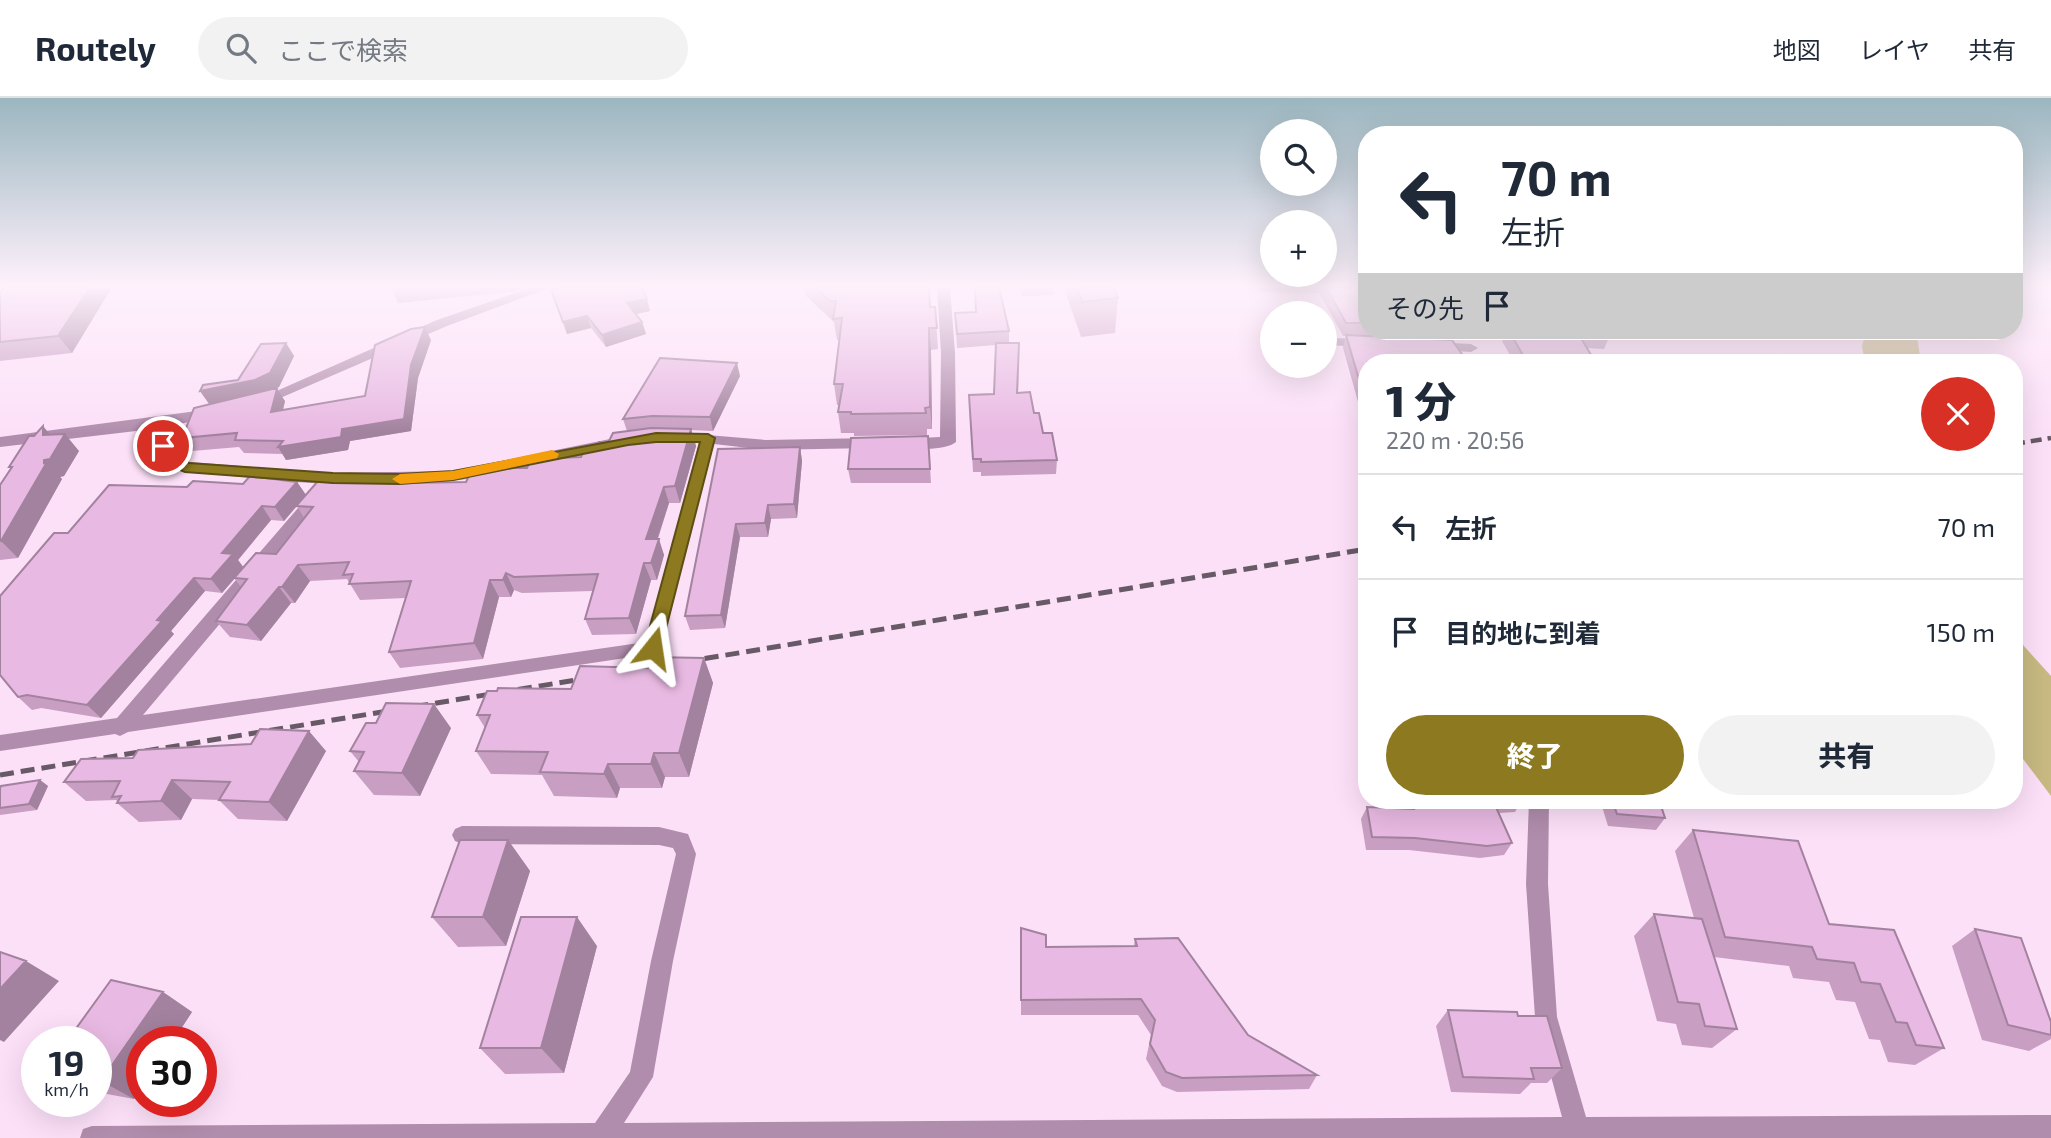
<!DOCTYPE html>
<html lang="ja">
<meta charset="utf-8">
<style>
:root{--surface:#fff;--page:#f2f2f3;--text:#1f2937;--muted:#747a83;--line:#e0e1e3;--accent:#8d791f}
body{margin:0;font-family:"Exo 2","Noto Sans JP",sans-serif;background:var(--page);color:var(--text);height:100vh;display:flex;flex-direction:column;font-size:26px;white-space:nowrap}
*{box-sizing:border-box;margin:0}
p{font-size:23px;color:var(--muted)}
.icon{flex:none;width:38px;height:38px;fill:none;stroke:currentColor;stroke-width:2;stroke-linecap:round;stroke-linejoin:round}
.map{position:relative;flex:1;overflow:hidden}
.sheet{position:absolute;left:1358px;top:256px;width:665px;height:455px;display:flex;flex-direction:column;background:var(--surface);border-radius:28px;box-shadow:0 7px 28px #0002}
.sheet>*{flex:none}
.hud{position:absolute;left:1358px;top:28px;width:665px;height:214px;border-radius:28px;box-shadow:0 7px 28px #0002;background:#fff;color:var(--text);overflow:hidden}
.fabs{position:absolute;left:1260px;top:21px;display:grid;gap:14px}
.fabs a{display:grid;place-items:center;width:77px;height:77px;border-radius:50%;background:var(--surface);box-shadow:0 7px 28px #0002;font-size:35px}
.speed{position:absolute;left:21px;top:928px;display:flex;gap:14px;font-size:35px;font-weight:700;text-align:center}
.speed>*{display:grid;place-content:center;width:91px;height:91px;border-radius:50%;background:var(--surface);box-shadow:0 7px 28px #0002;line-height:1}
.speed small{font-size:18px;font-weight:400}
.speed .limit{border:10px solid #d22;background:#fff;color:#111}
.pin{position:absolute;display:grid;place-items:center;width:60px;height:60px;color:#fff;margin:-30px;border:4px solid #fff;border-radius:50%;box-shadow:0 2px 7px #0007}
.me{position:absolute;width:77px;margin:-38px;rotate:15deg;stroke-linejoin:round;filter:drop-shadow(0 0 5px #0008)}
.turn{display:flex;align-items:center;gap:24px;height:147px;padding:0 28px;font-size:32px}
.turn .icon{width:91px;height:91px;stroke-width:2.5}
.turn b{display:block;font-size:49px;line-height:60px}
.then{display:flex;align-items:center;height:66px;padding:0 28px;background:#0003;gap:14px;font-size:26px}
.round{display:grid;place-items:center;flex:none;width:74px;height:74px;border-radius:37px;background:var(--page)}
.head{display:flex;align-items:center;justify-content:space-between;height:119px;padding:0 28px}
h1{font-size:42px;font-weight:800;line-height:52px}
.cta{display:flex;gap:14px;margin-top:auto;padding:14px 28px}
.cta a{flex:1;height:80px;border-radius:42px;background:var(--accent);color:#fff;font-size:28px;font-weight:800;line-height:80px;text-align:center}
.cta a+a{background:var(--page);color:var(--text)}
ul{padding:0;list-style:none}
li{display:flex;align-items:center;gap:21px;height:105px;padding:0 28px;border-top:2px solid var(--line)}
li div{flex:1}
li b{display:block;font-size:26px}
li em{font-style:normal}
header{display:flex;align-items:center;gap:42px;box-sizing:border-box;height:98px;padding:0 35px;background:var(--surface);border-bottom:2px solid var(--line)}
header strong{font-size:33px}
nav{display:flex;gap:38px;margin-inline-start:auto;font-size:24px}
.search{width:490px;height:63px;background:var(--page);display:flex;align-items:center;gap:18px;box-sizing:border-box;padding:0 24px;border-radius:38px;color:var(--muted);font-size:26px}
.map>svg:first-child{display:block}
</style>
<header>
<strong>Routely</strong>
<div class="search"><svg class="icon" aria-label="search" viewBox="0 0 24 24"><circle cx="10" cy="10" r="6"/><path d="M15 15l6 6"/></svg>ここで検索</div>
<nav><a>地図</a><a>レイヤ</a><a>共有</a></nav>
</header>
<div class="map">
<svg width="2051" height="1040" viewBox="0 0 2051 1040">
<rect width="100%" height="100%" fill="#fce0f8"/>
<path fill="#c7b981" d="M1866 233H1916L1921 264H1865L1862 248Z
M2014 439 2023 547 2051 578V698L2014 649Z"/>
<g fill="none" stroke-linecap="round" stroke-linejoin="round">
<path fill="#b08dac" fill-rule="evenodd" d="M532 189H551L447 228 264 307H254L252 304 437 222Z
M937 189H950L955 255 956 344C946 353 908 353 898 344L901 341 940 339 941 255Z
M1467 233 1527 234 1534 238 1527 242 1462 240 1460 237Z
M1330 240 1366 241 1373 245 1366 249 1325 247V241Z
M1432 244 1471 246 1478 250 1471 254 1427 251V245Z
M212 311 217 313 219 316 217 319 168 328 170 346 189 364 333 375 453 373 620 339 628 344 620 349C565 360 508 377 452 383 364 394 273 381 185 374L180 373 158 351 153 331 0 349V339Z
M672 334 766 342 871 340 879 345 871 350 766 352 714 346 659 555 128 634 120 638 115 636 0 653V637L117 620 311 395H323L325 399 323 403 143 617 646 544 699 345 667 342 664 339 667 336Z
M1529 702H1549L1548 786 1557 919 1586 1019 2051 1017V1040H80L83 1031 92 1028 595 1025 630 974 651 863 676 756 673 750 659 747 462 746 455 743 452 737 455 731 462 728 659 729 688 736 696 756 673 863 653 979 624 1025 1562 1019 1535 919 1526 786Z"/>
<path stroke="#685966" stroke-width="4.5" stroke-dasharray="11 6" stroke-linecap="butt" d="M2014 346 2051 340"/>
<path stroke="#685966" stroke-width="5" stroke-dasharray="14 7" stroke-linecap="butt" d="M684 564 1367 451
M0 677 594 579"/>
</g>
<path fill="#c89fc2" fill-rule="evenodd" d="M112 189 72 255 0 263V195Z
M391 189H523L511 194 398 205Z
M803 189H929L930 209H935L938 251 931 252 932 331H927V337L854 338V335H841L838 314 839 307H837L834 286 839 242H837L834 224 805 197Z
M1021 189H1053V197L1022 198Z
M1066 189H1113L1118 200 1115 235 1081 239 1066 196Z
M1260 189H1367V233H1441L1438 242 1367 264V336L1343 250 1346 238H1343L1319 195 1261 194Z
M551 192 650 213 636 216 642 224 646 236 606 249 591 230 567 236Z
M955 215 1009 233V245L1019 259 1018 295 1034 315 1057 362 1056 376 981 378V374H973L969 297 994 296 996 247 957 250Z
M1506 233H1608L1610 237 1604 251 1587 250 1593 260 1591 264H1514L1502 243Z
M431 242 418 280 411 333 350 343 348 352 286 362 283 356 244 355 239 349 192 353 182 340 209 306 200 293 238 282 286 245 294 258 279 289 273 291 285 303 283 312 365 298Z
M740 278 713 333 691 332 696 348 680 405H669L658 441 664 457 657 482H651L636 536 592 537 585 521 593 493 522 495 514 492 511 499H499L483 561 400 570 389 554 405 500 360 502 347 481 310 483 295 505H291L261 543 230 539 216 523 241 489 234 480 222 495 205 493 171 533 174 536 101 620 41 610 32 612 18 599 68 435 187 389 297 384 306 397 336 385 466 384 581 359 627 333 623 321ZM297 408 304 420 276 456 243 469 238 462 271 422 284 423Z
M50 336 79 353 64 378 60 379 62 381 18 460 0 462V387L11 371 9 369Z
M928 338 931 385H851L848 371Z
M800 349 802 363 797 420 771 421 768 439H740L725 530 690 532 685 518 718 351Z
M704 560 713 585 689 679H665L662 690H620L617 700 554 698 542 677 491 676 476 653 485 630 477 617 497 593 571 591 648 570Z
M376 625 451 630 420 698 374 697 354 673 359 664 350 653Z
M326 653 287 723 238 721 219 702 192 701 181 722 139 724 117 705 118 704 116 702 86 703 64 684 133 660Z
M40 682 48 688 37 712 0 717V690Z
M1412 702 1463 705 1461 702H1522L1515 714 1499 715 1512 745 1504 757 1480 760 1409 752H1366L1361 721 1367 709 1408 711Z
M1600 702H1659L1665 720 1656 732 1608 728Z
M1693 732 1829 826 1944 950 1915 967 1888 964 1880 942 1869 941 1855 904 1836 902 1829 884 1793 880 1789 868 1714 859 1737 931 1712 950 1682 947 1676 926 1657 923 1634 838 1654 816 1694 820 1675 753Z
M508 742 530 773 506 848 458 849 432 819Z
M1021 830 1046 849 1134 848 1135 841 1248 937 1317 977 1309 991 1177 994 1162 988 1146 961 1151 937 1138 917H1021Z
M1975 831 2051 924V941L2029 953 1982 942 1952 848Z
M597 848 564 975 505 976 480 950Z
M163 894 192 914 173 943H142L134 1001 96 994V943Z
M1448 912 1518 918 1562 970 1547 985H1531L1520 996 1451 994 1436 928Z"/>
<path fill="#a2829e" d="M90 189H112L72 255 58 238Z
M509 189H523L511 194Z
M647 201 650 213 631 217 627 205Z
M587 218 591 230 567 236 563 224Z
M642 224 646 236 606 249 602 237Z
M425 229 431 242 418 280 411 333 350 343 348 352 286 362 278 349 342 331 411 267Z
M929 230 931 252 932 331 930 309Z
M286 245 294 258 279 289 263 295 210 307 200 293 255 282Z
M737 265 740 278 713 333 710 319Z
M277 291 285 303 279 327 271 314Z
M43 328 57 345 65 336 79 353 64 378 60 379 62 381 18 460 1 443 44 365Z
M691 331 696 348 680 405 675 388Z
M800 349 802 363 797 420 794 406Z
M297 384 306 397 284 423 275 409Z
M664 389 669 405 652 457 646 441Z
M768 407 771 421 768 439 765 425Z
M262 408 271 422 238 462 244 470 222 495 211 481 222 455Z
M736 426 740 439 725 530 721 517Z
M659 441 664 457 657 482 651 465Z
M644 465 651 482 636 536 629 520Z
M298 467 310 483 295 505 282 489Z
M506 475 514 492 511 499 503 482Z
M194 480 205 493 171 533 174 536 101 620 87 607 157 522Z
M490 482 499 499 483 561 474 545Z
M279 489 291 505 261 543 247 527Z
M704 560 713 585 689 679 679 655Z
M434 606 451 630 420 698 402 675Z
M309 633 326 653 287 723 269 704Z
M654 655 665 679 662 690 651 666Z
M608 666 620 690 617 700 604 676Z
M40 682 48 688 37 712 29 706Z
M172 682 192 701 181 722 161 703Z
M508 742 530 773 506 848 483 819Z
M577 819 597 848 564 975 541 950Z
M26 863 59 883 4 944 0 942V891Z
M163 894 192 914 173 943H142V989L134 1001 101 983Z"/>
<path fill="#e8b9e2" stroke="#a2829e" stroke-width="2" d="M4 189H90L58 238 0 244V195Z
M561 189H642L647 201 627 205 642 224 602 237 587 218 563 224 551 192Z
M815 189H929L930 209H935L937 230H929L930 309 925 310 926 315 851 316V314H838L843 286H834L842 220 833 221 836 203H830Z
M975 189H999L1009 233 957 236 955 215 976 214Z
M1077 189H1113L1118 200 1082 204Z
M1326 189H1367V225H1346Z
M425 229 411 267 404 321 342 331 341 339 278 349 283 343 235 342 237 335 182 340 194 310 272 291H277L271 314 365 298 375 247 411 231Z
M1509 233H1608L1610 237H1579L1593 260 1566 261 1568 264H1527Z
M1346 237 1452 242 1464 259H1468L1471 264H1367V309Z
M286 245 270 275 255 282 200 293 203 287 238 282 261 246Z
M996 245H1019L1017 295 1030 294 1034 315H1039L1043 335H1052L1057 362 981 364V361H973L969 297 994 296Z
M660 260 737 265 710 319 652 318 623 321Z
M43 328V337L65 336 50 361 44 362V365L47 364 1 443H0V387L12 369H9L29 338H34Z
M651 330 691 331 675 388 664 389 646 441H659L651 465H644L629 520 585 521 598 476 514 479 506 475 503 482H490L474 545 389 554 411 483 349 486 353 476 343 477 349 464 298 467 282 489H279L247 527 216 523 247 481 234 480 256 455 276 456 313 409 296 408 318 383 336 385 340 380 402 385 466 384 473 370H527L531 361 581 359 585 350H597L599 344 608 345 613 335Z
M928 338 930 371H848L851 340Z
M800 349 794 406 768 407 765 425 736 426 721 517 685 518 718 351Z
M250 378 297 384 275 409 262 408 222 455 233 456 211 481 194 480 157 522 162 523 87 607 27 597 18 599 0 577V498L54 435H68L109 387 187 389 193 383 243 386Z
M651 559 704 560 679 655H654L651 666H608L604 676 540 674 548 654 476 653 490 617H477L487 593H497L498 590 571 591 580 568 648 570Z
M386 605 434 606 402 675 354 673 364 654 350 653 366 625H376Z
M260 631 309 633 269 704 219 702 230 684 172 682 161 703 117 705 121 698 112 699 120 683 64 684 81 661 133 660 138 652 251 646Z
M40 682 29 706 0 710V690L1 688Z
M1412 702 1476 706 1474 702H1519L1481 706 1495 707 1512 745 1487 748 1415 740 1372 739 1367 709 1414 711Z
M1612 702H1659L1665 720 1617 716Z
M1693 732 1798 743 1829 826 1894 832 1944 950 1916 947 1907 925 1896 924 1880 886 1861 884 1854 865 1817 861 1812 849 1725 839Z
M460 742H508L483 819H432Z
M1654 816 1702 821 1737 931 1705 928 1699 906 1678 904Z
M521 819H577L541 950H480Z
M1021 830 1046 837V849L1137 848 1135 841 1178 840 1248 937 1317 977 1182 980 1166 974 1150 946 1155 922 1141 901 1021 902Z
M1975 831 2021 840 2051 924V937L2008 927Z
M0 854 26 863 0 891Z
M111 882 163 894 101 983 96 982V943H67Z
M1448 912 1517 914 1518 918H1547L1562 970H1531L1534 981 1463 979Z"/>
<linearGradient id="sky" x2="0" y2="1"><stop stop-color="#9bb6bf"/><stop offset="0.56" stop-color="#fef1fc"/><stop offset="1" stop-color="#fef1fc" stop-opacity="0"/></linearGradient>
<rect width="2051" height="335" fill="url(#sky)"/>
<path fill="#8d791f" stroke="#5c4f14" stroke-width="2" d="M656 335 708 336 715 340 661 550 653 556 644 550 700 344H656L628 347 453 382 400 386 333 385 185 374 180 372 156 348 163 344 189 365 333 375 400 376 453 373Z"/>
<path fill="#f59e0b" d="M552 352 559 356 557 360 453 382 400 386 392 381 400 376 453 373Z"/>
</svg>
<div class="fabs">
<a><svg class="icon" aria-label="search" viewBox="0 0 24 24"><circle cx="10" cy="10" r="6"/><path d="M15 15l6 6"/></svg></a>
<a>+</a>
<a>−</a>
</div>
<div class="speed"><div>19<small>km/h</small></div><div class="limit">30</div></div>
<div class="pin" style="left:163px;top:348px;background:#d93025"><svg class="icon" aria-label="arrive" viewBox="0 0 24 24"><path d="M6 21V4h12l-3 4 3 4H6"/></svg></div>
<svg class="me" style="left:653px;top:550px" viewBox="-20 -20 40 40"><path d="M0-17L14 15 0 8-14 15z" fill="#8d791f" stroke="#fff" stroke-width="4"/></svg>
<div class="hud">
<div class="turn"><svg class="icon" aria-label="left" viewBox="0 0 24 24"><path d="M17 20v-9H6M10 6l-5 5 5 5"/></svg><div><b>70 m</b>左折</div></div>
<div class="then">その先<svg class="icon" aria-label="arrive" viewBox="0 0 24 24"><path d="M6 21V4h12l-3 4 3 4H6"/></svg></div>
</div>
<section class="sheet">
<div class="head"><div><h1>1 分</h1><p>220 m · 20:56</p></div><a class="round" style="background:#d93025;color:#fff"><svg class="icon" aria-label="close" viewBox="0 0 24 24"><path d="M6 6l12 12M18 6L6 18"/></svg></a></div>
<ul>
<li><svg class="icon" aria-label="left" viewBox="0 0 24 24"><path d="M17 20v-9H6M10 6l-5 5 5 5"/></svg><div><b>左折</b></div><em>70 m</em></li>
<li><svg class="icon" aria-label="arrive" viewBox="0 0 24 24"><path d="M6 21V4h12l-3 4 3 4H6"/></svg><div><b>目的地に到着</b></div><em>150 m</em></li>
</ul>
<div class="cta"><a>終了</a><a>共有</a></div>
</section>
</div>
